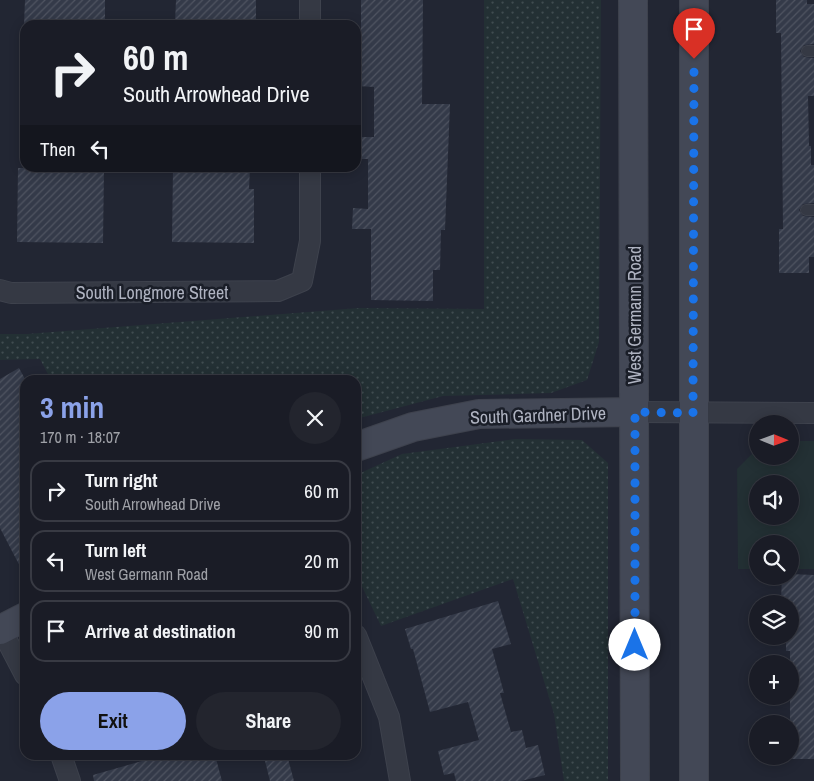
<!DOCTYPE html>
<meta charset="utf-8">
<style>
:root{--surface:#1a1c26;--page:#23252e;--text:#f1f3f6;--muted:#9fa1a7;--line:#383a43;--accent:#8ba2e9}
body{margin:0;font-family:"Archivo Narrow",sans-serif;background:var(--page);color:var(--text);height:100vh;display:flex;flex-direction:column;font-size:19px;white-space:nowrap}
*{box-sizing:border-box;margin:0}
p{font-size:16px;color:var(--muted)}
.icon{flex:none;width:28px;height:28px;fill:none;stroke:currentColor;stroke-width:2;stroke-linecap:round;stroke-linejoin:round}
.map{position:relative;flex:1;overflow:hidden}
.drawer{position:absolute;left:20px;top:375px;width:341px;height:385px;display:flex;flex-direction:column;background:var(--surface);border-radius:15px;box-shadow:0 2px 12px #0003,0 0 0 1px var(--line)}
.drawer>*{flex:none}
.banner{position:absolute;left:20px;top:20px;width:341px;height:152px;border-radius:15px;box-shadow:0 2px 12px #0003,0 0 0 1px var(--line);background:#1a1c26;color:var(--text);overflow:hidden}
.needle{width:32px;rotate:91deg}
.buttons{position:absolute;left:749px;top:415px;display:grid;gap:10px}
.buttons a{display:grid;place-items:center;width:50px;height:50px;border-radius:50%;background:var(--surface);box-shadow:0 2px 12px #0003,0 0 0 1px var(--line);font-size:25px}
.pin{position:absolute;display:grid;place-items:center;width:42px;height:42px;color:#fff;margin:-51px -21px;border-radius:50% 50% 50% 0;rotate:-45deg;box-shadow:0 0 5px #0007}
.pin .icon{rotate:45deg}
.me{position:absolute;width:55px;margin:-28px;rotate:0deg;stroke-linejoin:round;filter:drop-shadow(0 0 4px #0008)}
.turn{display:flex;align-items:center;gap:18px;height:105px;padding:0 20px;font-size:22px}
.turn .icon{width:65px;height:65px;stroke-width:2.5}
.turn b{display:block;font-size:35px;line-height:42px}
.then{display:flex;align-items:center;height:48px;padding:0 20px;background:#0003;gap:10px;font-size:19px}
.round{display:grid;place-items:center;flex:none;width:52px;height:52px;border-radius:26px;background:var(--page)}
.head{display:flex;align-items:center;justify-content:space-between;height:85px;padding:0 20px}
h1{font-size:30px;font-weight:700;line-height:38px;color:var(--accent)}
.button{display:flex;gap:10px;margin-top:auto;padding:10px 20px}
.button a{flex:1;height:58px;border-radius:30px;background:var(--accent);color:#111;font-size:20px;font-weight:700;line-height:58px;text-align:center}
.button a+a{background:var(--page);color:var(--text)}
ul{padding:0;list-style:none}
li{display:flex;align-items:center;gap:15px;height:62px;margin:0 10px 8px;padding:0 10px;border:2px solid var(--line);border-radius:15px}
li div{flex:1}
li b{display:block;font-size:19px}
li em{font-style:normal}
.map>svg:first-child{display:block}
</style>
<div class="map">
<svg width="814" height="781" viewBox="0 0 814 781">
<defs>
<pattern id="park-dots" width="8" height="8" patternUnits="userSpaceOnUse" patternTransform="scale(1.25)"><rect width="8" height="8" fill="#233034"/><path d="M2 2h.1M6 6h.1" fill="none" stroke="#404c50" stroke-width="1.8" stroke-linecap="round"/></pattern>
<pattern id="building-hatch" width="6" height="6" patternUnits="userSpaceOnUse" patternTransform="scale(1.25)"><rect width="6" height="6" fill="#343a49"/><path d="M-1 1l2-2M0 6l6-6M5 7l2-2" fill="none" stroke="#4f5461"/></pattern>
</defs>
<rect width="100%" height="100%" fill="#222633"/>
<path fill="#233034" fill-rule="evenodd" d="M790 441H814V569H790V544H758L757 569H738L737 469 757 449 758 456H790ZM758 484H790V516H758Z"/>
<path fill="url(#park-dots)" d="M484 0H601L599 342 587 380 551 393 443 396 356 419V380H51L40 359 0 360V334H27L359 308 484 309Z
M515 439 582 440 608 463V781H564L554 714 513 579 381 626 356 574V475L402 454Z"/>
<path fill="url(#building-hatch)" d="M25 0H105V25H24Z
M176 0H256V24L175 23Z
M361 0H423L422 104H450L445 230H441L440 270H433V301L371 300V229H352L353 208 368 209V159H356V137H374V87L357 86 358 33H361Z
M776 0H807V4H814V44L804 45 800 51 804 57 814 58V96H808L809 146H811V165H814V203L803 204 799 210 803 216 814 217V257H809V273H779V229H783L781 33H776Z
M18 168H104L103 243 17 242Z
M173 168H250L249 189H254V243L172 242Z
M19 368 25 379V576L0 528V379Z
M790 574 814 575V759H790V651H786V636H790V604L781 602 782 576H790Z
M498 601 511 644 492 649 504 693H500L511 732 522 730 526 748 538 745 545 775 521 781H456L454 773 444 775 438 751 479 740 468 702 430 712 413 649H411L405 629Z
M163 755H215L222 781H94L93 775Z
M287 755 294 781H270L265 761Z"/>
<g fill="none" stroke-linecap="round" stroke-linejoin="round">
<defs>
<path id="lane" d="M807 51H814
M806 210H814"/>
<path id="street" d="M310 25V0
M0 290 11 293 278 291 302 281 310 241V168
M635 412 814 413
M0 627 25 675
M356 635 389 717 400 781
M61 755 70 781"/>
<path id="secondary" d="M633 0 635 781
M356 447 413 427 479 414 635 412
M0 630 25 617
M694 781V0"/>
</defs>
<use href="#lane" stroke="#3e424d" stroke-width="12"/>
<use href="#street" stroke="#3e424d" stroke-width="22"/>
<use href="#secondary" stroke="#3e424d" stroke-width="30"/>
<use href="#lane" stroke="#353944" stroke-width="10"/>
<use href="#street" stroke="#353944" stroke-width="20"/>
<use href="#secondary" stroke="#434856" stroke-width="28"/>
</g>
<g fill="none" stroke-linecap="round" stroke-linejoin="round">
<path stroke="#1a73e8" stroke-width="9" stroke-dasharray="0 16.2" d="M635 645V412L693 413 694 59"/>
</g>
<g text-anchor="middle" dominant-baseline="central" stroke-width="5" stroke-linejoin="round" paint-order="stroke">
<g font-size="18" fill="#afb3c1" stroke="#1a1e28">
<text x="152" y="292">South Longmore Street</text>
<text transform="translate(634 315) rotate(-90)">West Germann Road</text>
<text transform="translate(538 415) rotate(-2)">South Gardner Drive</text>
</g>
</g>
</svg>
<div class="buttons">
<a><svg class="needle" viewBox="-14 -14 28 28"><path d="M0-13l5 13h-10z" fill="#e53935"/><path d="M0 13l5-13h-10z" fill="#9fa1a7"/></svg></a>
<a><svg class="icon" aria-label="sound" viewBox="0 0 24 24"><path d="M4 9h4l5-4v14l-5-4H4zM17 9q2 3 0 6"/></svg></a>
<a><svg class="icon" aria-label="search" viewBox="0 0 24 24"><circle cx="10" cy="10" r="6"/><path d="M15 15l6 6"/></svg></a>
<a><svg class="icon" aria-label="layers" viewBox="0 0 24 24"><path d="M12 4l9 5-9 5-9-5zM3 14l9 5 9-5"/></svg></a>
<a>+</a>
<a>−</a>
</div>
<div class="pin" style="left:694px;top:59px;background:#d93025"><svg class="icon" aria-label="arrive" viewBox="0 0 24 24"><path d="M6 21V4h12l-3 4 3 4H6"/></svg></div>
<svg class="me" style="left:635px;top:645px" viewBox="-20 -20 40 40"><circle r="19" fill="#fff"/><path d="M0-13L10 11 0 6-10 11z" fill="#1a73e8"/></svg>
<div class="banner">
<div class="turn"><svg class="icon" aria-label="right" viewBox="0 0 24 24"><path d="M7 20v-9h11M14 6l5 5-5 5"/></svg><div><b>60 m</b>South Arrowhead Drive</div></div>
<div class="then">Then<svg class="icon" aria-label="left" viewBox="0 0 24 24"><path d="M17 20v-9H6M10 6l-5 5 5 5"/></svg></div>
</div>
<section class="drawer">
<div class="head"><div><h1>3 min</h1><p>170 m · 18:07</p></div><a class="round"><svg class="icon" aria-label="close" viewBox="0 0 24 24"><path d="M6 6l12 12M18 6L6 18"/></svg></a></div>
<ul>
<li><svg class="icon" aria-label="right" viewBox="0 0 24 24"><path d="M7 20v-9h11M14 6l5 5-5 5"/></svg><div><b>Turn right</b><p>South Arrowhead Drive</p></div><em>60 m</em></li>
<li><svg class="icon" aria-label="left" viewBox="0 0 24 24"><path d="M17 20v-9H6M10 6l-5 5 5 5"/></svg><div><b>Turn left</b><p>West Germann Road</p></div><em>20 m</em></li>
<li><svg class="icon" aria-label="arrive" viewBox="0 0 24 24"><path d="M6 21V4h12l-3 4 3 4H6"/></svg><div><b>Arrive at destination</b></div><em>90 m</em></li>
</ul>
<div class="button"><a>Exit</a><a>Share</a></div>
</section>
</div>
